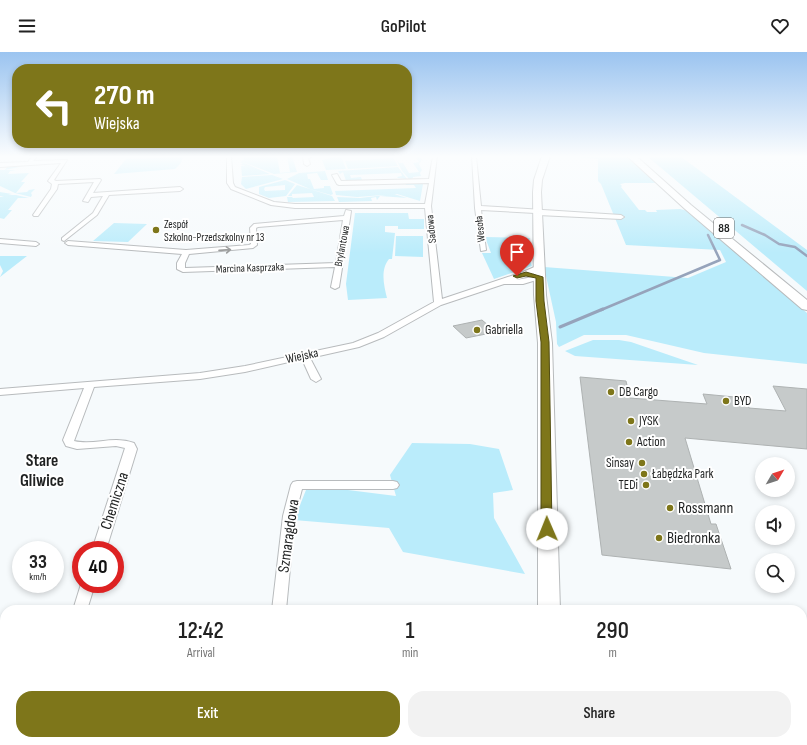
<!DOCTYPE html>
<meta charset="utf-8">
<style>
:root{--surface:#fff;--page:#f2f2f2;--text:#222;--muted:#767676;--accent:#7e761a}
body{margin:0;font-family:"Sofia Sans Condensed",sans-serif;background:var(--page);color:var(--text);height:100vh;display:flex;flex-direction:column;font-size:15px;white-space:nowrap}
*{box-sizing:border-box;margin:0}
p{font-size:13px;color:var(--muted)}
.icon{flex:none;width:22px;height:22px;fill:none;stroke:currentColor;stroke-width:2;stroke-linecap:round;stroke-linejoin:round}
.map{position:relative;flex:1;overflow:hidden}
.sheet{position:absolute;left:0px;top:553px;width:807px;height:140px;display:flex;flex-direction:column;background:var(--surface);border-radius:16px 16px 0 0;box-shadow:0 2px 6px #0003}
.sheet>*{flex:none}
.top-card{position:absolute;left:12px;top:12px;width:400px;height:84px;border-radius:16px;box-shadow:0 2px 6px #0003;background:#7e761a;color:#fff;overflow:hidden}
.needle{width:26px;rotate:51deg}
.fabs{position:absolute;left:755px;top:405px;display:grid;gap:8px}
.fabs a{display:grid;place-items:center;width:40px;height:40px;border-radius:50%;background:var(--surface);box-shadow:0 2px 6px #0003;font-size:20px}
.speed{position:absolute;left:12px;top:489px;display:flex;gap:8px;font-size:20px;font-weight:700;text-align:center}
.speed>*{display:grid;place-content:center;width:52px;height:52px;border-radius:50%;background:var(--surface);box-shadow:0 2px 6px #0003;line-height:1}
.speed small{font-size:10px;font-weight:400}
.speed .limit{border:6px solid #d22;background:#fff;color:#111}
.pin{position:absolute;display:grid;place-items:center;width:34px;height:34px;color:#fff;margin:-41px -17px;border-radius:50% 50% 50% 0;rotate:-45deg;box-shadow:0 0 4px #0007}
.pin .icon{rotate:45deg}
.me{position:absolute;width:44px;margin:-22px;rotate:359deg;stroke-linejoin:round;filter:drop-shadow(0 0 3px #0008)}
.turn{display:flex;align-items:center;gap:14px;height:84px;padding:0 16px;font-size:18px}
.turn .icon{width:52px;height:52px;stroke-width:2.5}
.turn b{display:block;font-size:28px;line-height:34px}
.eta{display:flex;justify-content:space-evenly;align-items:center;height:68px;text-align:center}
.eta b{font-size:24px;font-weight:600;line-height:28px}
.cta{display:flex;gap:8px;margin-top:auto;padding:8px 16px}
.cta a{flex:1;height:46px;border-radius:16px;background:var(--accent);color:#fff;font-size:16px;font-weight:600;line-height:46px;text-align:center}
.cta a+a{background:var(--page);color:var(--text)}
header{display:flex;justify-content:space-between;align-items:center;height:52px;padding:0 16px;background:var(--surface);font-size:18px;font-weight:600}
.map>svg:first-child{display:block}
</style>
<header><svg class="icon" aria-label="menu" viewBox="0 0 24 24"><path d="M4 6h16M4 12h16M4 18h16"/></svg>GoPilot<svg class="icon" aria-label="heart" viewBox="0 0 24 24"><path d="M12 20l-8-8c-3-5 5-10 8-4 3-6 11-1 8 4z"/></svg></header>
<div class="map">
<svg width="807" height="693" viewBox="0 0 807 693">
<rect width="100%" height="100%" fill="#f6fafc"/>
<path fill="#baecfb" d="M162 104H186H183L181 111 175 117 114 122 126 107 161 106Z
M243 104H277L280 121 290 120 287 104H292L297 120 274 122 240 109 244 108Z
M337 104H341L346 117 326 118 322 108Z
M415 104H420L422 108 419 112 422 118 420 121 421 124 413 125V126L409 127 402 119 395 105 399 111H403L409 121 419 120 413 111 419 110Z
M563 104H628L657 131H625L620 132 622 134 621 135 639 158H645L647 160H657L656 158 680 157 688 159 807 261V312L704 301 626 283H584L559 295 557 292 556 270 544 215 688 226 726 210 720 198 626 193 601 132 598 129V107Z
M647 104H680L807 198V239Z
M393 106 398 114 348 117 345 109Z
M240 110H242L270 122 242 124 241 114 246 113H240L243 112Z
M7 115H19L5 118H16L10 119 8 122 29 121 21 130H25L16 141 27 140 29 138 35 137 31 141 32 143 31 145 15 141 0 134V118H5Z
M398 115 407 127 398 126 397 125 402 124 401 121 350 123 351 126 361 125 362 128 346 129 343 120 340 122 338 119Z
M325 119 328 128H321L317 121 307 122 308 127H310L314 137 324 136V134H330L333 142 331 143 310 137 287 127 299 121Z
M272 123 283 127 246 137 241 132 242 125Z
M285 128 295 132 286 144 269 146 259 142V137H264L265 139 285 138V133L265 135 264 137H259V135Z
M405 131 423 132 420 149 397 142 357 145 336 143 335 139 416 136 414 133H406Z
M297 133 332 144 335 149 288 150 287 145H292L293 146 314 145 312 141 292 142V144H288Z
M0 140 12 142 8 143H16L29 146H18L8 158H12L4 167 0 166V145L4 144H0Z
M394 142 407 146 380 144 377 148 376 145 371 146 372 149 339 150 337 145 360 146Z
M355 161H408L409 167H424V177H398V174H385V180L395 181 392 207H389C380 218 384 234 387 246L348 248 346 232Z
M114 171 147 172 128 190 93 189Z
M396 184H423V205L395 204Z
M485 185 530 186 527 198 532 214 494 227 482 201H491Z
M0 204H27L0 225 3 219 0 213Z
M593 288H619L631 290 698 313 575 304 565 299Z
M412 391 470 392 499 397 513 438 493 441 494 466 525 522 403 500 389 476 294 468 308 433 396 444 390 423Z
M626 688H720L727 693H623Z
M752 688 807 692V693H758Z"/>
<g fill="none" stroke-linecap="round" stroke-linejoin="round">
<path stroke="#96a3bb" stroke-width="2.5" d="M742 173 765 183 779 192 795 195 807 204
M601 258 720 208 708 183"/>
<path stroke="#96a3bb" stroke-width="3" d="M560 275 603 257"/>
</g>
<path fill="#c6caca" stroke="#aeb2b2" d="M482 268 496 280 466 286 453 274Z
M580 325 626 329 630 346 707 352 703 342 745 346 749 356 786 359 773 334 807 337V397L685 386 711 472H716L731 517 602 503Z"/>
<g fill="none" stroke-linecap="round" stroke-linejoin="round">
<defs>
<path id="street" d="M32 104H37L33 109 67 108 54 128 56 129 100 127 101 128 93 141 180 135 183 137 180 139 109 143 97 163 64 189 62 188V186L93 161 103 144 91 145 88 150 83 149 94 130 58 132 57 137 38 164H34L33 163 51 137 52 132 48 129 61 111 0 115V111L28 110Z
M227 104H231L233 131 235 135 274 150 295 152H425L429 131 339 133 337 132 332 123 337 122 341 129 429 127 433 104H437L431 154 442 247 523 220 539 213H542V217L529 224 516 228 539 224 543 226 523 232H504L441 253 384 285 359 295 310 306 321 327 316 330 311 327 302 307 245 320 200 327 94 335 74 389C95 394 112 383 134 391L137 397 106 498H92L125 396 116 394 77 397 66 394 63 388 84 336 0 343V337L200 321 245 314 353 291 378 281 434 250 425 156H295L271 153 231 137 227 131Z
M303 104H314L308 106 310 112 307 114 304 112Z
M472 104 476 105 481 154 621 163 624 165 621 167 538 163 535 161 481 158 486 198 481 199 475 156Z
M346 158 351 159 350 166 339 235 335 237 331 235 335 215 183 220 177 217V211L182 202 68 193 65 191 68 189 186 198 249 193 251 192 250 176 254 172 344 164ZM343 168 336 211 185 216V211L189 202 253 196 257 193 256 176 258 175Z
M0 187 36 190 39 192 36 194 0 191Z
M297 429H393L397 430 399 433 397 436 393 437H302L295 464 286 558H272L283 464 291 433 293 430Z
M81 532H95L87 558H73Z
M28 688H46L45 693H27Z
M258 688H276L275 693H257Z"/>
<path id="secondary" d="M542 104H550L542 128 541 140 546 243 552 291 560 558H538V291L534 243 533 140 534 128Z
M539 688H565V693H539Z"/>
<path id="primary" d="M627 104H636L691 153 807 248V258L802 257 685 157Z"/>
</defs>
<use href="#street" stroke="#b8bbbd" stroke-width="2"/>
<use href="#secondary" stroke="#b8bbbd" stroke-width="2"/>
<use href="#primary" stroke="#b8bbbd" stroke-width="2"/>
<use href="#street" fill="#fff" fill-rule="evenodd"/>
<use href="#secondary" fill="#fff" fill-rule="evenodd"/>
<use href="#primary" fill="#fff" fill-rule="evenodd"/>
</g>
<defs><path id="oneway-shaft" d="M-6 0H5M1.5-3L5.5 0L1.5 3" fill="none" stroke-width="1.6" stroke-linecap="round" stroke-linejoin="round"/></defs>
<use stroke="#9a9b9b" href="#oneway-shaft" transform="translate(225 198) rotate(-4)"/>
<linearGradient id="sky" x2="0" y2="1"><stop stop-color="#9bc4f0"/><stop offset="0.52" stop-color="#fbfdfe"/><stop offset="1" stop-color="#fbfdfe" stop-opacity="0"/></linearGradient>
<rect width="807" height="201" fill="url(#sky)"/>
<path fill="#7e761a" stroke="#524d11" d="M526 220 543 225 544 249 549 290 552 477 551 480 547 481 543 480 541 477V290L536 249V226L526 224 517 226 513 224Z"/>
<g fill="#7e761a" stroke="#fff" stroke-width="1.5">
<circle cx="156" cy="178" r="4"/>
<circle cx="477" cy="278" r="4"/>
<circle cx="611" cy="340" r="4"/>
<circle cx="726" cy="349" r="4"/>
<circle cx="631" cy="369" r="4"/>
<circle cx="629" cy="390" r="4"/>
<circle cx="642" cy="411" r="4"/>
<circle cx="644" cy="422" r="4"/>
<circle cx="646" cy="433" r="4"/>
<circle cx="670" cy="456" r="4"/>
<circle cx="659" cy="486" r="4"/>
</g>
<g text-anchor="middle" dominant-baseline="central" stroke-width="4" stroke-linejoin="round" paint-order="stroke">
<g font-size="11" fill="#1f2121" stroke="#fff" text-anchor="start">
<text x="164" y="172">Zespół<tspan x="164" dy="13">Szkolno-Przedszkolny nr 13</tspan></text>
</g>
<g font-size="11" fill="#1f2121" stroke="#fff">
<text transform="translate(431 177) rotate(-96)">Sadowa</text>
<text transform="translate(480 177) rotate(-96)">Wesoła</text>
<text transform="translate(342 194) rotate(-79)">Brylantowa</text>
<text transform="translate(250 216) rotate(-2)">Marcina Kasprzaka</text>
</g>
<rect fill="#fff" stroke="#626464" stroke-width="1" x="714" y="166" width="20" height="20" rx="3"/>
<g font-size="12" font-weight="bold" fill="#1f2121">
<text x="724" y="176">88</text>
</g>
<g font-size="13" fill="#1f2121" stroke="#fff" text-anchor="start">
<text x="485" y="278">Gabriella</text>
<text x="619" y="340">DB Cargo</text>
<text x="734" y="349">BYD</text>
<text x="639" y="369">JYSK</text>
<text x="637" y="390">Action</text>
<text x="634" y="411" text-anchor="end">Sinsay</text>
<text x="652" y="422">Łabędzka Park</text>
<text x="638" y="433" text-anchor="end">TEDi</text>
</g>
<g font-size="13" fill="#1f2121" stroke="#fff">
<text transform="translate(302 304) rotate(-12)">Wiejska</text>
</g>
<g font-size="16" fill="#1f2121" stroke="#fff">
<text transform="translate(115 449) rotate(-72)">Chemiczna</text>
<text transform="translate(289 484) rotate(-82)">Szmaragdowa</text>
</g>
<g font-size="16" fill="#1f2121" stroke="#fff" text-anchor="start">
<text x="678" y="456">Rossmann</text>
<text x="667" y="486">Biedronka</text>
</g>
<g font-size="17" font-weight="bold" fill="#1f2121" stroke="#fff">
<text x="42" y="409">Stare<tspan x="42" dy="20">Gliwice</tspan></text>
</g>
</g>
</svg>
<div class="fabs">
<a><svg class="needle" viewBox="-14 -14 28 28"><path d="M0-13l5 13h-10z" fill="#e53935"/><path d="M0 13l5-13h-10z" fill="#767676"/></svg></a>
<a><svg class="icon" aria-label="sound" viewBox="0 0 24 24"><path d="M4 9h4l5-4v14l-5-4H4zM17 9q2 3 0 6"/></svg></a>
<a><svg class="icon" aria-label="search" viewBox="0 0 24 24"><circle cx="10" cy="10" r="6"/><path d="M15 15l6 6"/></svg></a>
</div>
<div class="speed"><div>33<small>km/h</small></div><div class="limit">40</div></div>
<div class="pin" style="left:517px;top:224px;background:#d93025"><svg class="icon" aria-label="arrive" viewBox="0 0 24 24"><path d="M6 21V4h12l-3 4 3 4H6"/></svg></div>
<svg class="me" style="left:547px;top:477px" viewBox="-20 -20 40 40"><circle r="19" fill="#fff"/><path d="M0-13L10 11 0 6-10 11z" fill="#7e761a"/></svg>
<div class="top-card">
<div class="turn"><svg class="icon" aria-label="left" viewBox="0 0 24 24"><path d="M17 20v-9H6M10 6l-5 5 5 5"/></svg><div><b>270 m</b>Wiejska</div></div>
</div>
<section class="sheet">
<div class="eta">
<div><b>12:42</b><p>Arrival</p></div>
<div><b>1</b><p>min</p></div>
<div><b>290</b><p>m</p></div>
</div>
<div class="cta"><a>Exit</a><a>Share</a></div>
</section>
</div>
